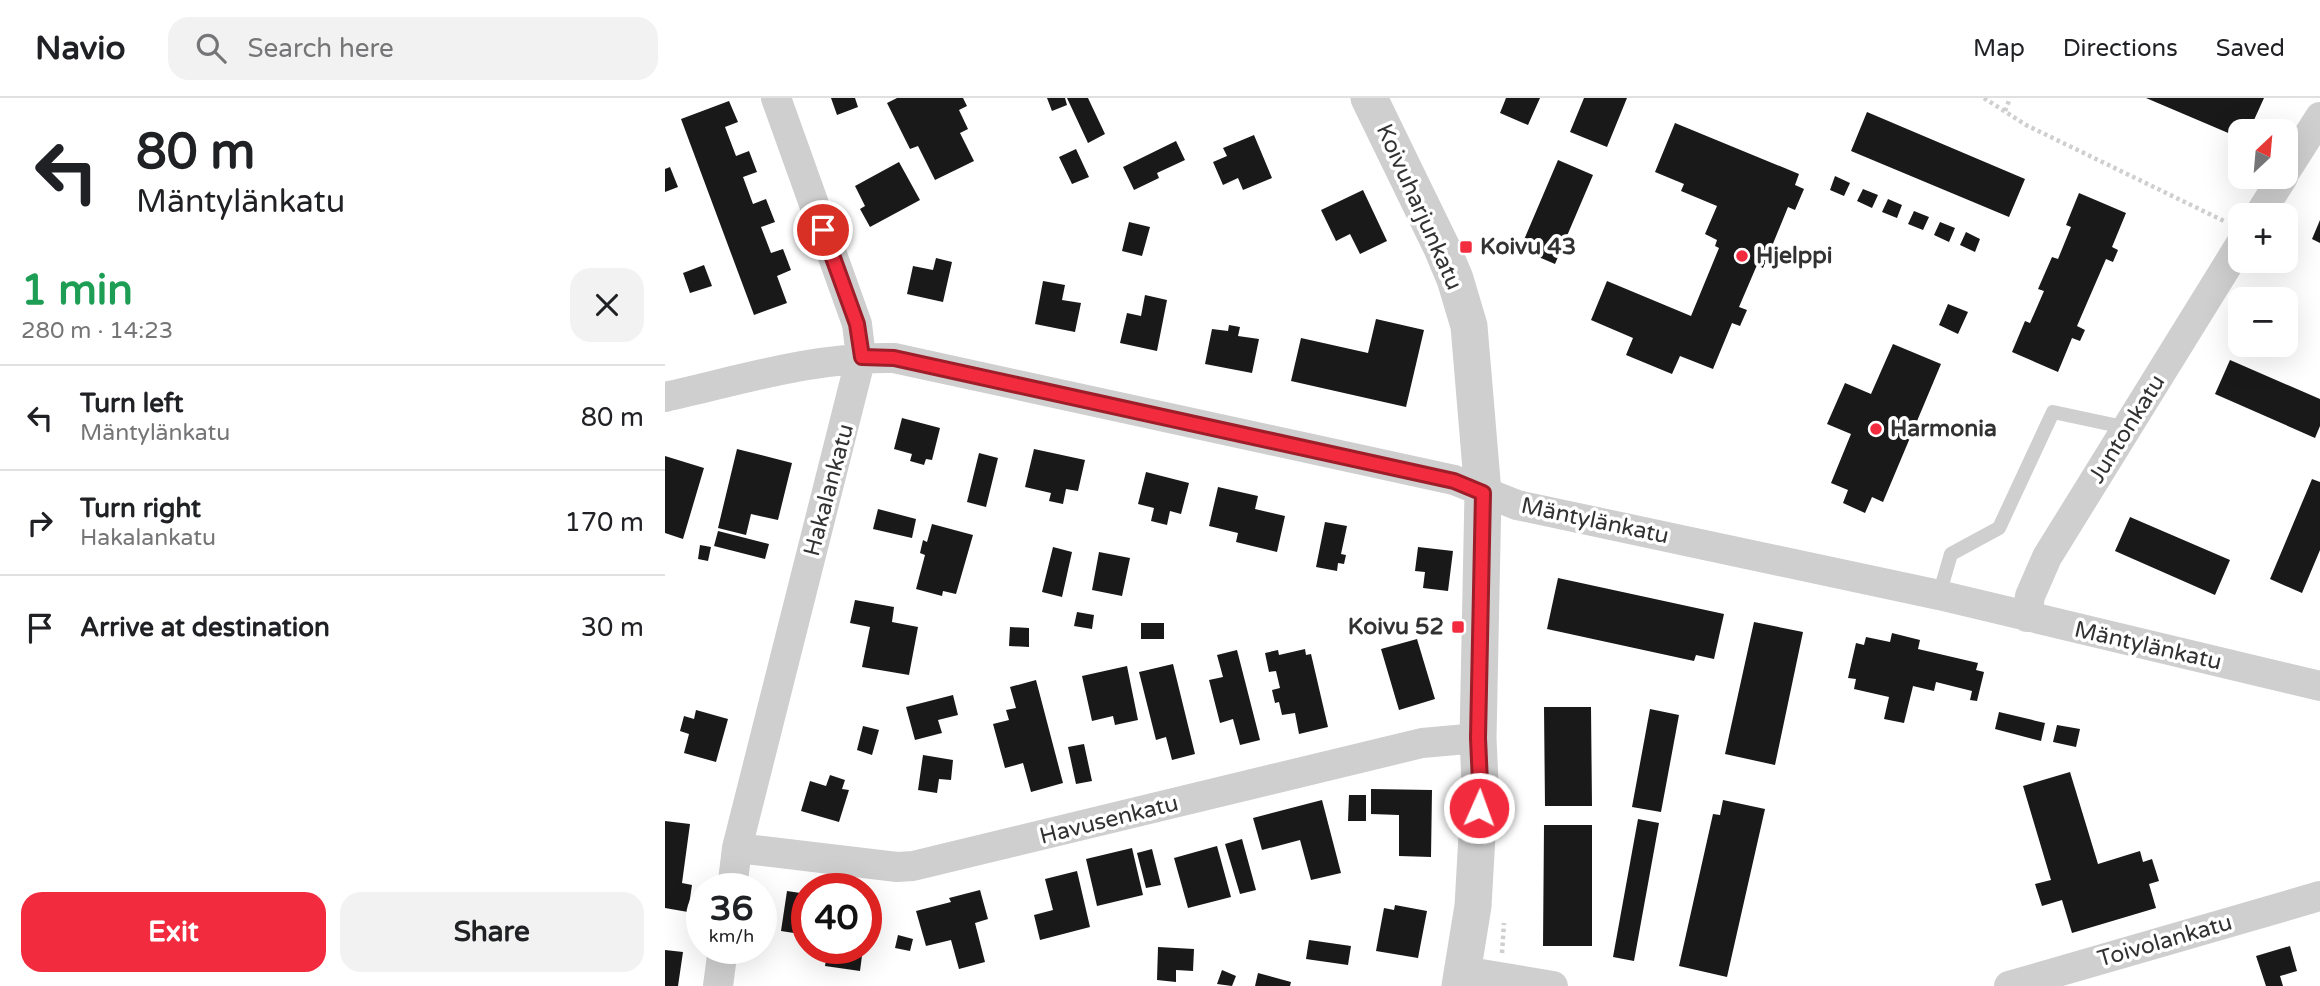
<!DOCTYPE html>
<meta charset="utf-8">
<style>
:root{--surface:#fff;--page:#f2f2f2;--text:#202124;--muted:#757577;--line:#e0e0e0;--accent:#f22c3e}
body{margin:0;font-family:"Varela Round",sans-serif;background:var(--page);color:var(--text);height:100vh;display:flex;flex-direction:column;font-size:26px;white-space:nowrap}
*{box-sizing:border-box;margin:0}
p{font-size:23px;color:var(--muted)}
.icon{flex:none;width:38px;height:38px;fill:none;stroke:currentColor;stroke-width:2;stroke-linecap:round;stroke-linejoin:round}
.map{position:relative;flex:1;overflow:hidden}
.panel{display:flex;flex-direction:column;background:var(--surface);width:665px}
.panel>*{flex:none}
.banner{background:#fff;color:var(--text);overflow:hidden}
.needle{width:46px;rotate:26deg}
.controls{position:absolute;left:1563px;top:21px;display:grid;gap:14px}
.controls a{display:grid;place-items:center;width:70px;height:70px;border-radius:14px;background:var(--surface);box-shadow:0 7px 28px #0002;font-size:35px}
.speed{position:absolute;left:21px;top:775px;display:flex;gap:14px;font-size:35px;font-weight:700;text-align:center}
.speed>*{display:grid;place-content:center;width:91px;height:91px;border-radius:50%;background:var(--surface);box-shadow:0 7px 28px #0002;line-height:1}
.speed small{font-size:18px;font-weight:400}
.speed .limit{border:10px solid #d22;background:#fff;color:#111}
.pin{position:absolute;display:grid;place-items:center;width:60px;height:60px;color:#fff;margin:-30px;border:4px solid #fff;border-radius:50%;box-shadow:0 2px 7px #0007}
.me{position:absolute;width:77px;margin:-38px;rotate:2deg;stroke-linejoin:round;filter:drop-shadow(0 0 5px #0008)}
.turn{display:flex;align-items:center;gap:24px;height:147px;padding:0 21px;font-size:32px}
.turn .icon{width:91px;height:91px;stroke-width:2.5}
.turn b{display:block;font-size:49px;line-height:60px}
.round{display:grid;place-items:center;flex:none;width:74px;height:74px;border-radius:21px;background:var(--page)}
.headline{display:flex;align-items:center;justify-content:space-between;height:119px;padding:0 21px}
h1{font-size:42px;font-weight:700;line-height:52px;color:#1e9e55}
.button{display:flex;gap:14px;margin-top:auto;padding:14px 21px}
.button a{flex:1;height:80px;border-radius:21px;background:var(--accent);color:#fff;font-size:28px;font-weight:700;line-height:80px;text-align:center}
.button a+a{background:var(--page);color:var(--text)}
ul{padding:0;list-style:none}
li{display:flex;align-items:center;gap:21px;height:105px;padding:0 21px;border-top:2px solid var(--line)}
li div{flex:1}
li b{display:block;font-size:26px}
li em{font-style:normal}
header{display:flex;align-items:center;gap:42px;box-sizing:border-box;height:98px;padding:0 35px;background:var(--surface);border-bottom:2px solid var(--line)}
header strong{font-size:33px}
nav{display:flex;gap:38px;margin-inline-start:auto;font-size:24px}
.search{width:490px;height:63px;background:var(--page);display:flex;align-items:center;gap:18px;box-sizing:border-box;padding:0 24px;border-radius:21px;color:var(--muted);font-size:26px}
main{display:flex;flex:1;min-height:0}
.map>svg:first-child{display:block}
</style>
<header>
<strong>Navio</strong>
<div class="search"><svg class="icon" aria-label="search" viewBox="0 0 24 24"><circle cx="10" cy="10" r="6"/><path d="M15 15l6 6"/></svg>Search here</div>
<nav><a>Map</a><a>Directions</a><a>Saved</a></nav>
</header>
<main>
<section class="panel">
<div class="banner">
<div class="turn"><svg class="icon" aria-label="left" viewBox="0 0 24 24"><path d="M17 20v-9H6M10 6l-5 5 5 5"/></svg><div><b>80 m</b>Mäntylänkatu</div></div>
</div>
<div class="headline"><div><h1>1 min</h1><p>280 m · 14:23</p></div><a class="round"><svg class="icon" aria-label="close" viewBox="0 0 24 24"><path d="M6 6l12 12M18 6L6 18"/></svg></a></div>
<ul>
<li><svg class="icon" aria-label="left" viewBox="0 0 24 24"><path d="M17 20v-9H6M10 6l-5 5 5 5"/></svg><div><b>Turn left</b><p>Mäntylänkatu</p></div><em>80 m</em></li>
<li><svg class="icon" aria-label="right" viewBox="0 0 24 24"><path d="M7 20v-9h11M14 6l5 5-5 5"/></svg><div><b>Turn right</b><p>Hakalankatu</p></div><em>170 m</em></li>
<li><svg class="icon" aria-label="arrive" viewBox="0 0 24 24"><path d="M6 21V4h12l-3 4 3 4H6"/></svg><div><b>Arrive at destination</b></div><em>30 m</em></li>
</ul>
<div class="button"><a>Exit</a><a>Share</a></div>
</section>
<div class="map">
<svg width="1655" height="888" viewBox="0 0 1655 888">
<rect width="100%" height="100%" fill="#fff"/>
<path fill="#191919" d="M166 0H190L193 9 172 17Z
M232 0H298L302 8 294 12 303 31 295 35 309 63 270 82 253 48 245 51 222 5Z
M382 0H400L402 7 387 13Z
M402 0H423L440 36 423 45Z
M841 0H875L863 27 835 15Z
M919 0H962L942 49 905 34Z
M1481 0H1599L1584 33H1575V40Z
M64 3 73 24 60 29 71 58 84 53 92 74 78 79 88 106 101 101 110 124 96 129 106 155 118 151 126 172 112 178 122 205 89 217 16 21Z
M1202 14 1360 81 1344 119 1186 53Z
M1010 25 1134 76 1130 87 1139 91 1130 112 1123 109 1098 170 1092 167 1074 209 1082 212 1075 228 1067 225 1048 271 1015 258 1007 276 961 257 968 240 926 222 942 183 1026 218 1054 150 1050 148 1052 142 1040 136 1052 108 1016 93 1019 86 990 74Z
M589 37 607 80 578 92 573 80 558 87 548 64 562 58 558 50Z
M511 43 520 62 492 75 494 80 469 92 458 69Z
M411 51 424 79 407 86 394 59Z
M893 62 928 77 890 166 855 151Z
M234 64 255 102 205 129 195 111 200 108 190 88Z
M5 69 13 89 0 94V71Z
M1170 78 1185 85 1179 98 1165 92Z
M1198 91 1213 97 1207 110 1192 103Z
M698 92 722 143 695 156 685 136 671 143 656 112Z
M1414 95 1461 115 1447 149 1453 152 1448 164 1441 161 1412 228 1420 232 1415 243 1407 240 1393 274 1347 254 1360 223 1365 225 1379 193 1373 191 1387 159 1393 161 1406 129 1401 127Z
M1223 101 1237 107 1232 120 1217 114Z
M1249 113 1264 119 1258 132 1243 126Z
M1655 122V145L1647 141Z
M464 124 485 129 477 158 457 153Z
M1275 124 1290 130 1284 144 1269 137Z
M1301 134 1315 141 1310 154 1295 147Z
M271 160 287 164 278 204 242 196 248 168 268 172Z
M39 167 47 188 25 195 18 175Z
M378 183 400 187 397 202 416 205 410 234 370 226Z
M480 197 502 202 492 253 455 245 462 215 476 218Z
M1283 206 1303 214 1293 236 1274 227Z
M711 221 759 232 741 309 626 283 636 240 703 255Z
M564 227 575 229 573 238 594 241 587 275 540 266 547 231 563 233Z
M1228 246 1276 266 1218 404 1207 399 1200 415 1178 405 1183 392 1166 385 1186 336 1162 326 1180 285 1206 296Z
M1565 262 1655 301V328L1650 340 1550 296Z
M237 320 275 330 267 362 261 361 259 367 245 363 247 356 229 351Z
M72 351 127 365 113 422 86 416 81 437 53 430Z
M369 351 420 362 413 393 401 391 398 406 384 403 386 395 360 389Z
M314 355 333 360 321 409 302 404Z
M0 358 39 370 18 441 0 435Z
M481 374 524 385 516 416 505 413 502 427 486 423 489 410 473 406Z
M1647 381 1655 384V452L1637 495 1605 481Z
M553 389 593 398 590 411 620 418 612 454 571 444 573 435 544 428Z
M213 411 251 421 247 440 208 431Z
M1465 419 1565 462 1550 497 1450 453Z
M660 424 682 428 676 456 681 457 679 466 673 465 672 473 651 469Z
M267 426 308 437 291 496 278 493 277 498 251 491 260 457 255 455 258 442 262 444Z
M53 433 104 446 100 461 49 448Z
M35 447 46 449 43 463 33 461Z
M388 449 407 454 397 499 377 494Z
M753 449 788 453 783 493 758 490 760 474 750 473Z
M434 454 465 460 457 498 427 492Z
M893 480 1059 516 1049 561 1031 557 1029 563 882 531Z
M190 502 229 509 227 524 253 529 244 577 197 569 205 529 185 525Z
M412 514 429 517 427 531 409 528Z
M1089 524 1138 534 1110 667 1060 656Z
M476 525H499V541H476Z
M345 529 364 530V549L344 548Z
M1227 535 1255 542 1253 551 1313 565 1311 572 1319 574 1312 603 1305 602 1307 593 1271 584 1269 593 1248 588 1239 625 1219 621 1224 599 1189 591 1191 581 1183 580 1191 545 1199 547 1201 539 1225 544Z
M752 541 770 601 734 612 716 551Z
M640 551 641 557 646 556 663 629 634 636 630 615 617 617 614 604 610 605 607 592 615 590 611 573 604 574 600 555 613 552 614 557Z
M572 552 595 642 575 647 568 621 555 625 544 582 558 579 552 557Z
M508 566 530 656 507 662 501 639 491 642 474 574Z
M462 568 473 622 450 627 448 618 427 623 417 578Z
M371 582 398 685 366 694 358 665 340 670 328 626 344 622 341 612 351 610 345 589Z
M288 597 293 617 273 622 277 635 250 642 241 609Z
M879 609H926L927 708H880Z
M985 611 1014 617 996 714 967 709Z
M31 612 63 621 51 664 19 655 24 636 15 633 19 618 29 621Z
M1334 614 1380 625 1376 643 1330 631Z
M1392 627 1415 631 1411 649 1388 644Z
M198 628 214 632 207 657 192 652Z
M419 646 427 683 411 686 403 649Z
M258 657 288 662 286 682 274 681 272 695 253 692Z
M1405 674 1433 766 1475 753 1478 764 1487 761 1494 783 1484 786 1491 810 1407 835 1397 802 1377 808 1370 786 1386 782 1358 688Z
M165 677 180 682 177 691 184 692 174 724 136 713 145 683 161 688Z
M706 691 767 692 766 759 734 758V717L706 716Z
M684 697H701V723H683Z
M657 702 676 775 646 782 635 742 597 752 588 720Z
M1058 702 1100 711 1062 879 1014 868 1048 716 1055 717Z
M973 721 994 725 969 863 948 859Z
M0 723 25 726 17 785 27 787 23 814 0 810Z
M879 727H927V848H878Z
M577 741 591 792 575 796 560 746Z
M552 748 566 799 523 810 509 760Z
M467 750 478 797 432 808 421 761Z
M487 751 496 787 481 790 472 755Z
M412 773 425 829 375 842 369 817 388 812 380 781Z
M315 792 323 821 310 825 320 864 294 871 286 842 261 848 251 813 286 804 284 800Z
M122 793 142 796V837L116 833Z
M730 807 762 813 753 860 711 853 719 810 729 812Z
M233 837 248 841 245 853 230 850Z
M644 842 686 848 683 867 641 861Z
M1625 848 1632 873 1615 878 1618 888H1601L1591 858Z
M493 849 529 851 528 873 511 872V884L492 882Z
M163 850H198L195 873 160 868Z
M0 852 18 854 13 888H0Z
M557 872 571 878 567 888 552 886Z
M593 875 626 884 625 888H590Z"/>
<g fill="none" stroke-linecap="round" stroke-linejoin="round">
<path stroke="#cfcfcf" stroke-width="4.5" stroke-dasharray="3.5 3.5" stroke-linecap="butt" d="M1319 0 1361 27 1561 124
M1340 13 1345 0
M837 855 839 825"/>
<path stroke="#cfcfcf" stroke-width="14" d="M1274 497 1286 456 1334 430 1388 314 1463 330"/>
<path stroke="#cfcfcf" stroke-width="30" d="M1620 74 1655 19
M1594 117 1618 79
M0 299C76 282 151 258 229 260L789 382 852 407 1274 497 1655 588
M1362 519 1365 498 1382 459 1575 147
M72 750 232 769 248 768 757 645 813 640
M67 791 72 750 196 259 192 226 111 0
M798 873 888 888
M53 888 58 850
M1344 888 1655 798"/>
<path stroke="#cfcfcf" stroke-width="37" d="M704 0 777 150 790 181 804 228 818 395 813 640 815 685 808 808 795 888"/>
</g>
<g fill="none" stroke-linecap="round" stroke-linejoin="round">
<defs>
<path id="route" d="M158 132 192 226 197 259 229 260 789 383 818 395 813 640 815 685 814 710"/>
</defs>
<use href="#route" stroke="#9d1d28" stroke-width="18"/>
<use href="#route" stroke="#f22c3e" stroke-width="12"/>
</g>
<g fill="#f22c3e" stroke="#fff" stroke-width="2.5">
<rect x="794" y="142" width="14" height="14" rx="3.5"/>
<circle cx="1077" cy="158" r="7"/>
<circle cx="1211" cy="331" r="7"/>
<rect x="786" y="522" width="14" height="14" rx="3.5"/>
</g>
<g text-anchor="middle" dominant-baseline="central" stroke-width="7" stroke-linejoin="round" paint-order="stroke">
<g font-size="23" fill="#323232" stroke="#fff">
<text transform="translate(754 109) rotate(66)">Koivuharjunkatu</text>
<text transform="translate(1462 331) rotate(-58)">Juntonkatu</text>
<text transform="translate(164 392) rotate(-75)">Hakalankatu</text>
<text transform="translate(930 423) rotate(12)">Mäntylänkatu</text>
<text transform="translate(1483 548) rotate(13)">Mäntylänkatu</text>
<text transform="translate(444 722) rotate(-14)">Havusenkatu</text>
<text transform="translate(1500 843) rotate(-16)">Toivolankatu</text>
</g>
<g font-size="23" font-weight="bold" fill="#323232" stroke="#fff" text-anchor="start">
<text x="815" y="149">Koivu 43</text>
<text x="1091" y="158">Hjelppi</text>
<text x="1225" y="331">Harmonia</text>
<text x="779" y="529" text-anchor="end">Koivu 52</text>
</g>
</g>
</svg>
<div class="controls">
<a><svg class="needle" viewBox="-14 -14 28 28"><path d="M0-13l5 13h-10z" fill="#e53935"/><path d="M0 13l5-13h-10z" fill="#757577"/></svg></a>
<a>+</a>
<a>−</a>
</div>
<div class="speed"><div>36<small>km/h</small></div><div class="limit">40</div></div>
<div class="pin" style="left:158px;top:132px;background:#d93025"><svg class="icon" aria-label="arrive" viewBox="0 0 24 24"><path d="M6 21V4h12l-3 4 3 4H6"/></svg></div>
<svg class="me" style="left:814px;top:710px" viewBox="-20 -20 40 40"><circle r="17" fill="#f22c3e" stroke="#fff" stroke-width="3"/><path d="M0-11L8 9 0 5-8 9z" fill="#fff"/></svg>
</div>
</main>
